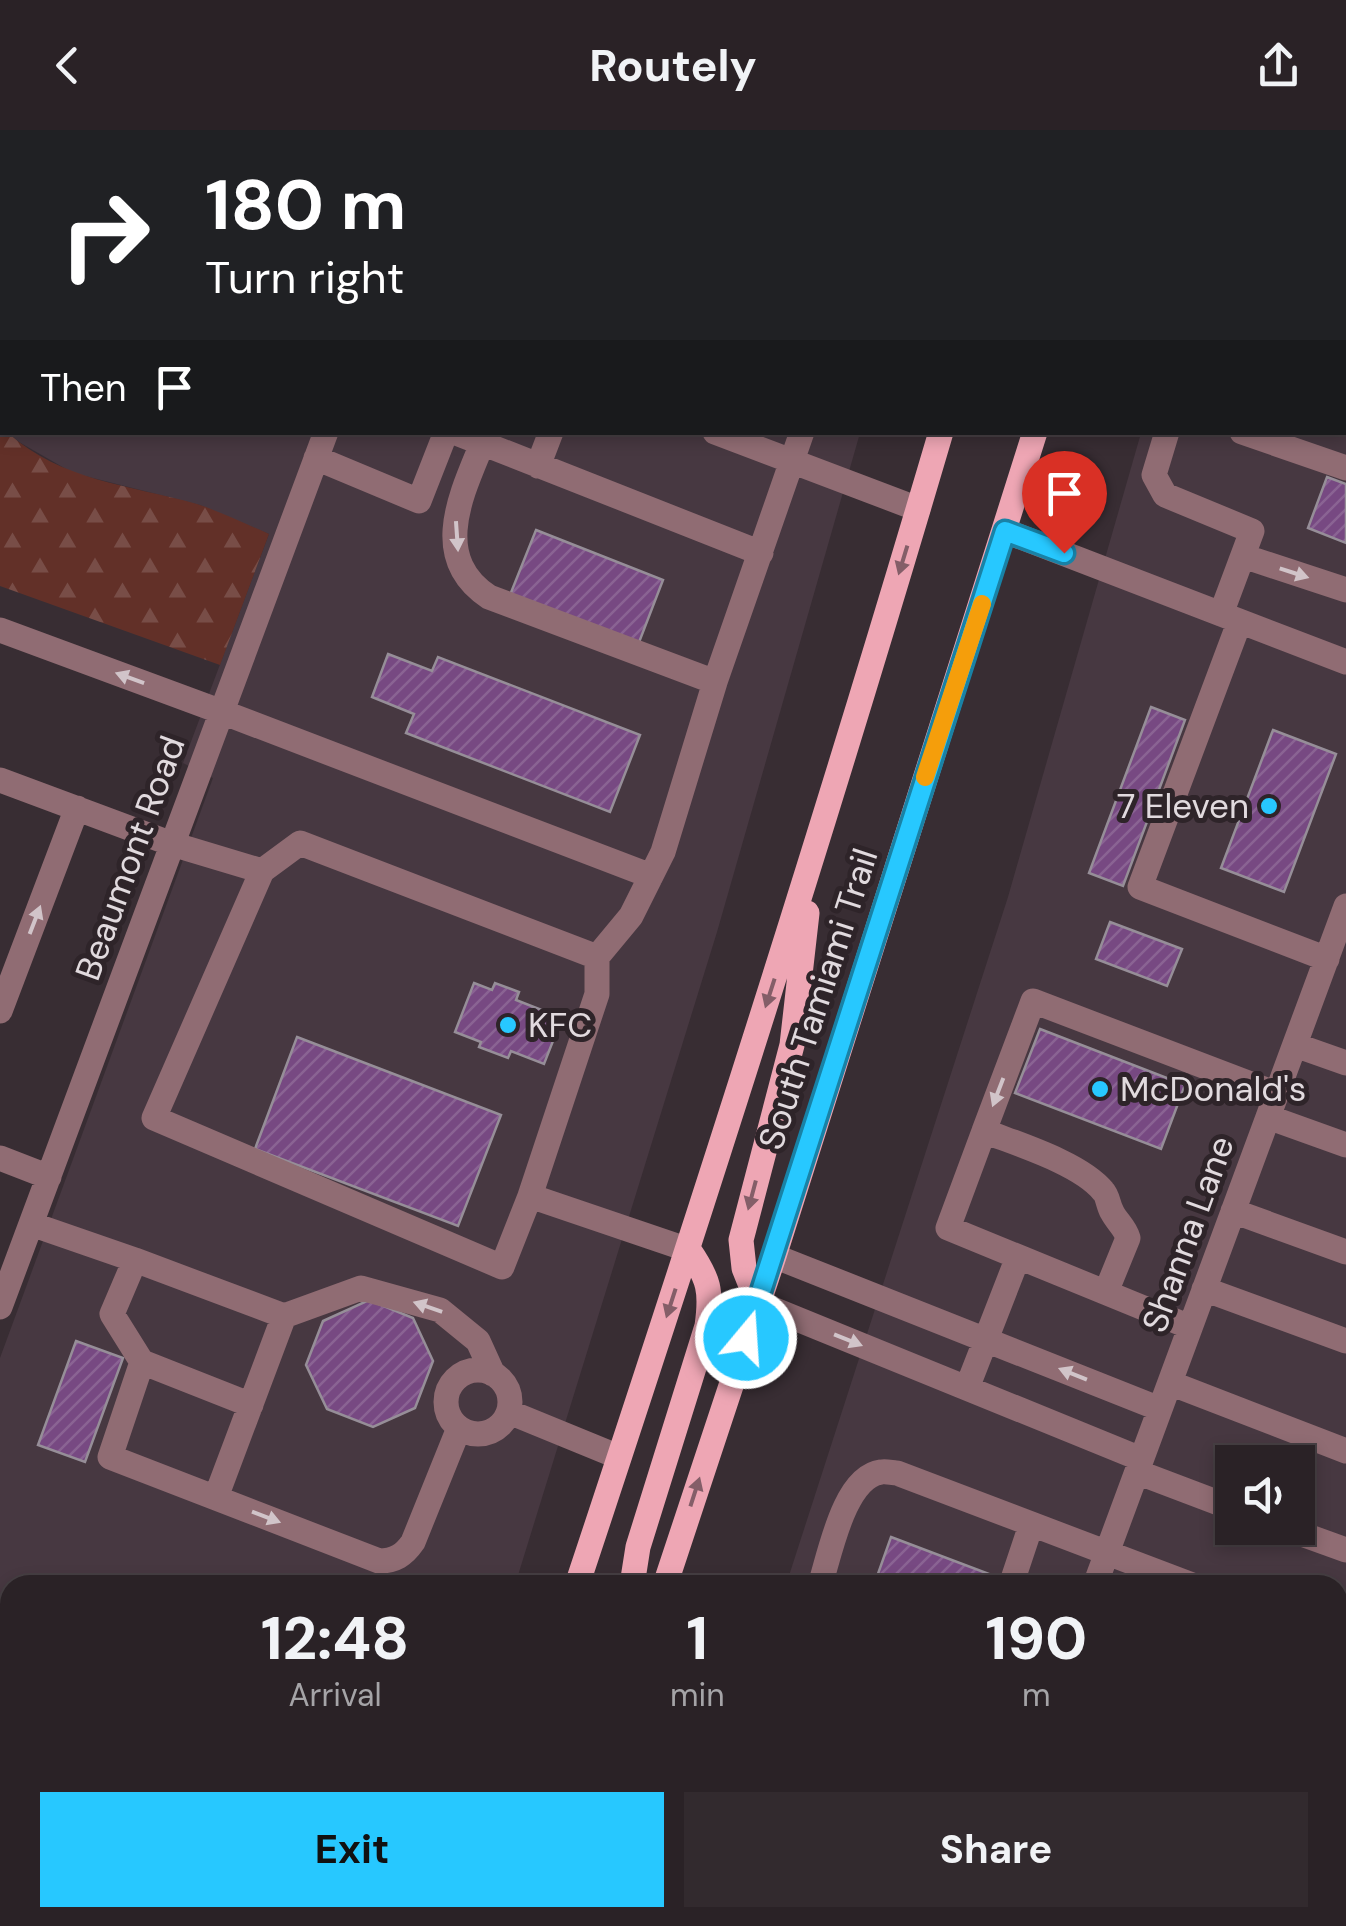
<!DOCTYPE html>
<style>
:root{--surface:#2a2226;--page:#322a2e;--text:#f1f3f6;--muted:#a5a4a7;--line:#463f43;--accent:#27c8ff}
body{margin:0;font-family:"DM Sans",sans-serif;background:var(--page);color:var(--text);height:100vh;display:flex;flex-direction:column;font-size:38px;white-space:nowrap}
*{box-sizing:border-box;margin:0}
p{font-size:32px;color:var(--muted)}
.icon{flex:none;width:55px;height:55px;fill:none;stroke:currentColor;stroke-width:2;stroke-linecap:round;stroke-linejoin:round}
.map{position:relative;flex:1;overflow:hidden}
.details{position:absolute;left:0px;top:1445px;width:1348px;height:352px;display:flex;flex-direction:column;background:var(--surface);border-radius:30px 30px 0 0;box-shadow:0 5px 15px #0003,0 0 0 2px var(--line)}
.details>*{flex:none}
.hud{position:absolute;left:0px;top:0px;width:1348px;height:305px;box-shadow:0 5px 15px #0003,0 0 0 2px var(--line);background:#202124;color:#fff;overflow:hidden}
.tools{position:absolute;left:1215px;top:1315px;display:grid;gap:20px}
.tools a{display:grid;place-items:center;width:100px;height:100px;border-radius:0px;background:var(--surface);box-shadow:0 5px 15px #0003,0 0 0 2px var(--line);font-size:50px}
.pin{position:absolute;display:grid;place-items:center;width:85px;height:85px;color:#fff;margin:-102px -42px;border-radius:50% 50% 50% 0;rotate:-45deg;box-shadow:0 0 10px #0007}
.pin .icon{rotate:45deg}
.me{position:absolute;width:110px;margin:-55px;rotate:18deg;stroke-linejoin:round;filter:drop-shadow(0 0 8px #0008)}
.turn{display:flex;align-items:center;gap:35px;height:210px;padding:0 40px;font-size:45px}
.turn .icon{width:130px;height:130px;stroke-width:2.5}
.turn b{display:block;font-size:70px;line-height:85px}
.then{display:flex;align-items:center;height:95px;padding:0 40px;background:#0003;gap:20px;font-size:38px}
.eta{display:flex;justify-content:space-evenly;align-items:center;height:170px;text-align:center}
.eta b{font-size:60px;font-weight:700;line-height:70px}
.action{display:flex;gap:20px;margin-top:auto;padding:20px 40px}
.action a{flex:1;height:115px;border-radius:0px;background:var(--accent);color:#111;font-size:40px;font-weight:700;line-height:115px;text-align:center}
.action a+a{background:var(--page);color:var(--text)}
header{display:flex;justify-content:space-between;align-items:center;height:130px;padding:0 40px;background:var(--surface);font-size:45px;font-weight:700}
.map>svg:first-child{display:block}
</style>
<header><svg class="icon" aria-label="back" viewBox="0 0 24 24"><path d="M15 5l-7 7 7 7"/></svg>Routely<svg class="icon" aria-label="share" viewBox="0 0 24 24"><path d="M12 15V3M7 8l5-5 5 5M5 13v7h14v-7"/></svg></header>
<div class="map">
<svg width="1346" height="1796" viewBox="0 0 1346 1796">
<defs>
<pattern id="forest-firs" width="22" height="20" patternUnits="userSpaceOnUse" patternTransform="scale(2.5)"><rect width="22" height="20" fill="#623028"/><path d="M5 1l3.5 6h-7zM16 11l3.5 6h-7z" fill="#784d47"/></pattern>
<pattern id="wetland-marsh" width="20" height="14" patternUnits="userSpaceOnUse" patternTransform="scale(2.5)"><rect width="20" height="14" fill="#623028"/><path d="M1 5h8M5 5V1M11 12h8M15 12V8" fill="none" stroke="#784d47"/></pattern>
<pattern id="building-hatch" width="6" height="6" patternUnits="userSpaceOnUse" patternTransform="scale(2.5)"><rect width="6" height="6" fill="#774982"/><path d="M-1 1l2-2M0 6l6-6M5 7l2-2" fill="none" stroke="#8a6393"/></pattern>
</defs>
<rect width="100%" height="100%" fill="#382d33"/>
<path fill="#473841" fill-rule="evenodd" d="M404 0H947L946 2H400Z
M1235 0H1346V1796H675L678 1788H1338V1455H786L1008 767 1141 303 1345 302V2H1235ZM1232 1332H1298V1398H1232Z
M8 303H860L717 802 515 1455H10V1788H400L397 1796H0V1228L213 648 183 633 269 404 200 375 73 343 19 312Z"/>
<path fill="url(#forest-firs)" d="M0 295 2 302 8 303C62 351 130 355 197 374 221 382 246 394 269 404L220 535 0 456Z"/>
<path fill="url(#wetland-marsh)" d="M0 0H404L400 2H2V119L0 123Z"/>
<path fill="url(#building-hatch)" stroke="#968e98" stroke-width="2.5" d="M1327 347 1346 354V413L1308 398Z
M536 400 663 450 638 515 510 465Z
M388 524 432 541 438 527 640 605 610 682 406 603 414 584 372 567Z
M1151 577 1185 590 1123 756 1089 743Z
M1273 600 1336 624 1284 762 1221 738Z
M1110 792 1182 819 1167 856 1096 829Z
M474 853 492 860 495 853 519 862 516 870 562 888 544 934 511 921 508 928 479 917 481 912 455 902Z
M1040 899 1185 955 1161 1019 1015 963Z
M297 907 501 985 458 1096 255 1019Z
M369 1170 413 1188 433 1231 415 1278 373 1297 327 1279 306 1235 323 1191Z
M76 1211 123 1228 85 1332 38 1315Z
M891 1407 989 1444 985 1455H874Z
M0 1689 10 1693V1788H111L108 1796H0Z
M1338 1731 1346 1734V1796H1283L1286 1788H1338Z
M1040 1788H1262L1272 1791 1270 1796H1037Z"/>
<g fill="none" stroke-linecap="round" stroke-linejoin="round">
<path stroke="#51474d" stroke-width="25" stroke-dasharray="25 12" stroke-linecap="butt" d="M1345 209H1346"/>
<path stroke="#906c73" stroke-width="25" d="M437 2 438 0
M1319 2 1320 0
M454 302 761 423
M715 302 918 379
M1167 302 1154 345 1165 365 1252 401 1221 484
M1242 302 1346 338
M482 314C461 365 430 428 489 467L715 552
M316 328 419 371 446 302
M538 336 551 302
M1005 401 1346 532
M1243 426 1346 460
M1239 493 1140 757 1327 829
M0 500 222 582 651 746
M0 650 172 714 262 741 300 713 597 827V864L530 1066 689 1120
M262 741 154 988 502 1137 530 1066
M597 827 631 786 663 722 715 552 802 302
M0 881 77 678
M1295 915 1346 933
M1268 987 1346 1015
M984 1001 948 1098 1190 1197
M0 1028 49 1047
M1233 1081 1346 1122
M31 1094 135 1130
M774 1126 1160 1279
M1204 1159 1346 1211
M1106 1162 1128 1108C1125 1097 1117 1092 1112 1082 1108 1075 1108 1066 1103 1061 1080 1033 1017 1014 984 1001L1033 871 1277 964
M758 1173 1141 1329
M0 1177 326 302
M142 1232 251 1275
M446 1272a32 32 0 1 1 64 0a32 32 0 1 1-64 0Z
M1170 1253 1346 1321
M967 1258 1018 1127
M509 1282 619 1327
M459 1298 413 1412C404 1425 395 1431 379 1431L110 1327 142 1232 112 1184 135 1130 284 1186 361 1158 440 1180 478 1211 493 1244
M1137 1342 1232 1378
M216 1367 284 1186
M1285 1398 1346 1420
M820 1455C830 1424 844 1347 881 1342 887 1341 892 1343 897 1343L1192 1455
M1011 1455 1031 1395
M1095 1455 1346 776
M1338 1508 1346 1511
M1338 1603 1346 1606
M0 1672 10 1675
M225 1788 249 1796
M956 1788 968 1792
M131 1796 134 1788
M327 1796 330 1788
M740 1796 743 1788
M1321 1796 1324 1788"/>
<path stroke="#eea6b4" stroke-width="25" d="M1029 2V0
M1128 2 1129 0
M758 1173 744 1138 741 1110 792 915 807 783
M577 1455C704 1073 827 689 941 302
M632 1455 638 1417 707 1196C712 1161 709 1149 689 1120
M665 1455 774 1126 1035 302
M463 1796 466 1788
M552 1796 555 1788"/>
</g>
<defs><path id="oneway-solid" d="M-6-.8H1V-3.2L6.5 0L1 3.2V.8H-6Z" transform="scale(2.5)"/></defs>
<g fill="#d1c4c9">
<use href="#oneway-solid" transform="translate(457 406) rotate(86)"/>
<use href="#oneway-solid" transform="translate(1294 443) rotate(18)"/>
<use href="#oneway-solid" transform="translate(130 548) rotate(-160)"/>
<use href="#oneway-solid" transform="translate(35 790) rotate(-69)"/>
<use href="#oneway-solid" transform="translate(998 962) rotate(111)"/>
<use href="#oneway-solid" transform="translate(428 1177) rotate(-161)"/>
<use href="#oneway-solid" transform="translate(848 1210) rotate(22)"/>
<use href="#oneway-solid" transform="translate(1073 1244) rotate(-158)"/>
<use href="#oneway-solid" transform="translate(266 1387) rotate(21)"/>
</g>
<g fill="#845e68">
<use href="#oneway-solid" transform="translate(903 430) rotate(107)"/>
<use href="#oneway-solid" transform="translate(770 863) rotate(108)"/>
<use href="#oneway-solid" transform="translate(752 1065) rotate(105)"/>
<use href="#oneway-solid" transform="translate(671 1173) rotate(108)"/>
<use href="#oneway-solid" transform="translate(695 1362) rotate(-72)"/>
</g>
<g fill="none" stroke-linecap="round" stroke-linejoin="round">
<defs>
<path id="route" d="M746 1208 1005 401 1064 423"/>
</defs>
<use href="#route" stroke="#1982a6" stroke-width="25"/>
<use href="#route" stroke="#27c8ff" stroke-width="18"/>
<path stroke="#f59e0b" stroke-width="18" d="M925 647 982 474"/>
</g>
<g fill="#27c8ff" stroke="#2e2429" stroke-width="4">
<circle cx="1269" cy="676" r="10"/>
<circle cx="508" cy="895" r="10"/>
<circle cx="1100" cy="959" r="10"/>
</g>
<g text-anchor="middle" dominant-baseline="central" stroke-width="10" stroke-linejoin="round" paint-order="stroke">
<g font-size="35" fill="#e1dade" stroke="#2e2429" text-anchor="start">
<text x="1249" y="676" text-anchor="end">7 Eleven</text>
<text x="528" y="895">KFC</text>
<text x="1120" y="959">McDonald's</text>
</g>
<g font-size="35" fill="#e1dade" stroke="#2e2429">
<text transform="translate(130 728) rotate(-70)">Beaumont Road</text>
<text transform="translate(818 869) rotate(-72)">South Tamiami Trail</text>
<text transform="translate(1188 1104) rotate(-70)">Shanna Lane</text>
</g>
</g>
</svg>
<div class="tools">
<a><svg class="icon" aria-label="sound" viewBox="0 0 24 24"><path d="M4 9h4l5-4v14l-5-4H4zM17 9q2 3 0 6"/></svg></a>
</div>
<div class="pin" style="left:1064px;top:423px;background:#d93025"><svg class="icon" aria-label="arrive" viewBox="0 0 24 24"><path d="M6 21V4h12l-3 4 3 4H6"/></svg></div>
<svg class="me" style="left:746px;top:1208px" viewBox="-20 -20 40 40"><circle r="17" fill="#27c8ff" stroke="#fff" stroke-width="3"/><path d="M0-11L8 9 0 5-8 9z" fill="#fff"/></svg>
<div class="hud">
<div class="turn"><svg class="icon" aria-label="right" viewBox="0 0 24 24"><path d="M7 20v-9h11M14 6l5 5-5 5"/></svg><div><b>180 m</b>Turn right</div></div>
<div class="then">Then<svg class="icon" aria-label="arrive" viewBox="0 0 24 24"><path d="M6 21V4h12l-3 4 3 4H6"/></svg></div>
</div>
<section class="details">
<div class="eta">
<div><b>12:48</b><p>Arrival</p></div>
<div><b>1</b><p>min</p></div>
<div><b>190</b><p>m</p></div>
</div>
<div class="action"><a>Exit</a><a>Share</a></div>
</section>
</div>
